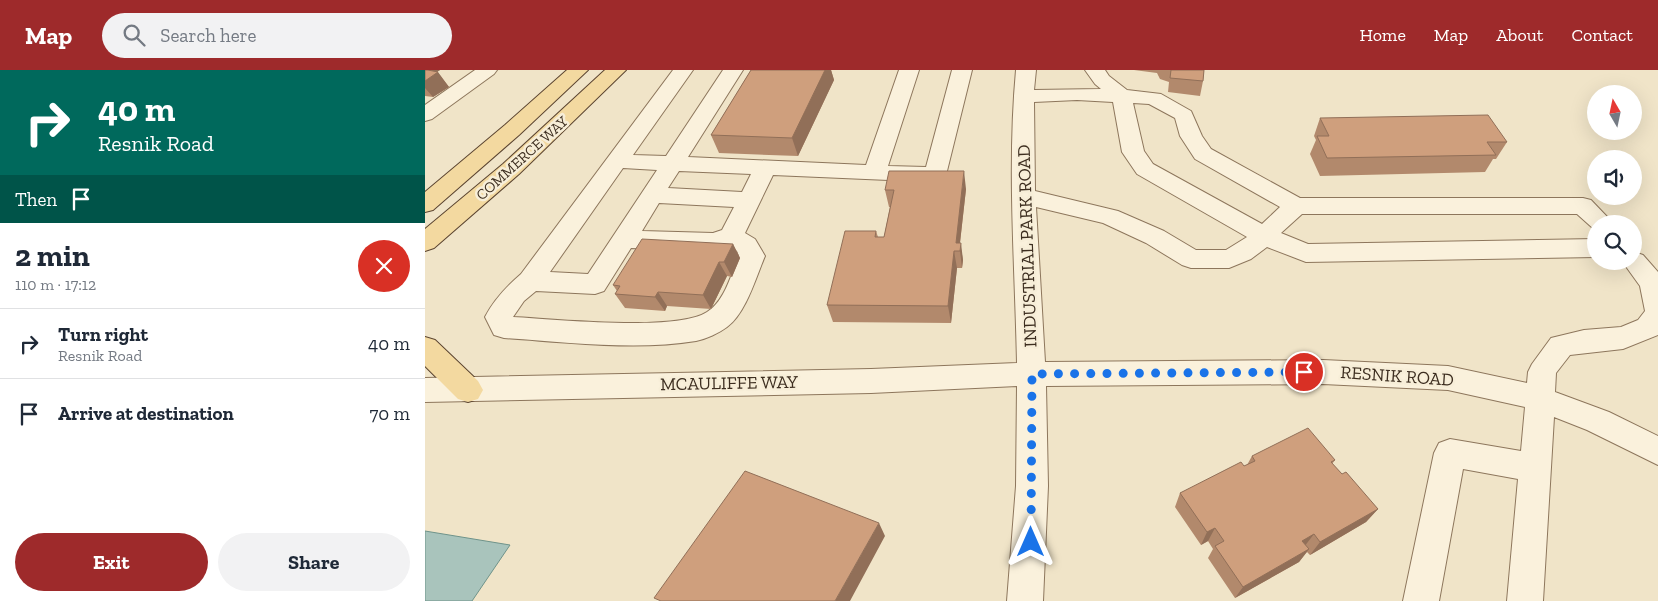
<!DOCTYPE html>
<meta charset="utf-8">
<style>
:root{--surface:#fff;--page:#f2f2f3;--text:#1f2937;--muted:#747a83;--line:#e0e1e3;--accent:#9e2a2b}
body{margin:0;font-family:"Zilla Slab",serif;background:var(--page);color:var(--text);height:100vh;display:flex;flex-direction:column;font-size:19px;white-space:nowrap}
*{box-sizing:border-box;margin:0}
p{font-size:16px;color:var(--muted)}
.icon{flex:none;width:28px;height:28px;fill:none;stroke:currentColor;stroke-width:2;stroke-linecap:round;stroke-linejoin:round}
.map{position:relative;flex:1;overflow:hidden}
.details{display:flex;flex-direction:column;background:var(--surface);width:425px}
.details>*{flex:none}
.top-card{background:#00695c;color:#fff;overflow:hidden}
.needle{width:32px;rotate:351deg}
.fabs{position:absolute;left:1162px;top:15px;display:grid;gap:10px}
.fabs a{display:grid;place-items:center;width:55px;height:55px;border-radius:50%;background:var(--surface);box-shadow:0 5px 20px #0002;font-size:25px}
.pin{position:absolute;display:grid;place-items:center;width:42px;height:42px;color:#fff;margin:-21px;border:2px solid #fff;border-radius:50%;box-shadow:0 1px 5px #0007}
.me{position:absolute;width:55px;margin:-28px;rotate:0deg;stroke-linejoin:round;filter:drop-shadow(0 0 4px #0008)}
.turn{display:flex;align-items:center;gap:18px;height:105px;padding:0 15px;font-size:22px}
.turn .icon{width:65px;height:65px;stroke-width:2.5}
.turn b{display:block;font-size:35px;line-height:42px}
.then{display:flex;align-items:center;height:48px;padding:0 15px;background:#0003;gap:10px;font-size:19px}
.round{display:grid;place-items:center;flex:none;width:52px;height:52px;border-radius:26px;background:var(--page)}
.overview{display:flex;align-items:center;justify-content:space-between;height:85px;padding:0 15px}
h1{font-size:30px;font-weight:700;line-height:38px}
.cta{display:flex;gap:10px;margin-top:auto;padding:10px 15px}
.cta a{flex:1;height:58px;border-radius:30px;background:var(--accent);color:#fff;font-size:20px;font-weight:700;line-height:58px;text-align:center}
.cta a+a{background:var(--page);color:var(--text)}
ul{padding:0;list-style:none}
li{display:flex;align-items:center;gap:15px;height:70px;padding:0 15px;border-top:1px solid var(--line)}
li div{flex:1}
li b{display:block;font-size:19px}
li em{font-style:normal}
header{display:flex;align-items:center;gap:30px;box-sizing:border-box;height:70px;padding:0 25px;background:var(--accent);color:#fff}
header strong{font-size:24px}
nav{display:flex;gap:28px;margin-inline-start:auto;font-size:18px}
.search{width:350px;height:45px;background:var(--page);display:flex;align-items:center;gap:12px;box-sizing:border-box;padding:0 18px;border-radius:28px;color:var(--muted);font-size:19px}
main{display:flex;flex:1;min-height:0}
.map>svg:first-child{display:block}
</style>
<header>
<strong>Map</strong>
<div class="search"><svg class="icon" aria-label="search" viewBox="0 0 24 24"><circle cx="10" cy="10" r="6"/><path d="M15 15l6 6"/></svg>Search here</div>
<nav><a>Home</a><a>Map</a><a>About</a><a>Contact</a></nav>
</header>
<main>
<section class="details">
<div class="top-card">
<div class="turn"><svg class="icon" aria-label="right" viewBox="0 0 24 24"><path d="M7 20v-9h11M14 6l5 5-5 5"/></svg><div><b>40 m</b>Resnik Road</div></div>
<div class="then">Then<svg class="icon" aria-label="arrive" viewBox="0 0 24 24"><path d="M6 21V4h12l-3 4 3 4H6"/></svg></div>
</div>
<div class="overview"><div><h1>2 min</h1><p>110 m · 17:12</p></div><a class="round" style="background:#d93025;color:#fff"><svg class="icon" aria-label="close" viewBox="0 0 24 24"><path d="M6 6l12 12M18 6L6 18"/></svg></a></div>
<ul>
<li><svg class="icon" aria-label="right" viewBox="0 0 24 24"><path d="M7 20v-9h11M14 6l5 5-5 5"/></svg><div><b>Turn right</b><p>Resnik Road</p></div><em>40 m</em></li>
<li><svg class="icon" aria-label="arrive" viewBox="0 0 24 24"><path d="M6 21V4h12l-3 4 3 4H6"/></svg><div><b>Arrive at destination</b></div><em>70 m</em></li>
</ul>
<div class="cta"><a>Exit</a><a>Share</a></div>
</section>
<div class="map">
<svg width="1233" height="531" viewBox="0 0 1233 531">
<rect width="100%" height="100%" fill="#f0e4c8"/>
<path fill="#a9c4bc" stroke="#6f938a" d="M0 461 85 475 47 531H0Z"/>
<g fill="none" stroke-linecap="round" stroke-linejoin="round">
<defs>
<path id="minor" d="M50 0H72L69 4 7 49 0 51V35Z
M248 0H268L208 85 241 86 298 0H318L263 87 441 95 474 0H494L463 96 501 97 527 0H547L521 105 518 110 510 112 348 105 320 163 330 169 340 186C331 207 321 243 302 257 294 263 281 269 271 271 211 281 140 272 79 268L69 265 60 247C69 230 81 217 96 204ZM198 98 232 100 163 204 125 202ZM254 101 326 104 317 122 243 118ZM234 133 309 137 297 160 288 163 217 161ZM304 176 312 181 314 186C306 204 300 231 282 242 251 262 129 249 88 247L99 231 111 221 170 224 179 221 206 178 289 181Z
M591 0H611L609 20 676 19 670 14 660 0H680L684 6 702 20 736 24 766 41 777 66 786 79 875 128H1158L1166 130 1189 154H1171V161L1152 144H877L856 163 883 174 1171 169V187L881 192 842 177 826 189 804 198H766L757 195 721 173 678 153 611 137 620 292 898 290 1023 296 1102 313 1103 302 1107 294 1126 268 1159 260 1196 257 1213 250 1220 241 1215 216 1197 191H1209V182L1218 185 1233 202V265L1198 279 1145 285 1131 303 1130 322 1184 342 1233 366V395L1162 360 1129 347 1118 531H1082L1093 409 1038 399 1014 531H978L1009 383 1014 373 1025 369 1096 381 1100 337 1023 320 898 314 621 316 623 416 618 531H582L591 416 592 316 446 323 0 332V308L446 299 592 293C590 195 582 97 591 0ZM652 30 688 32 697 82 712 104 822 167 801 180H771L739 161 693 141 610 121 609 32ZM708 33 724 34 750 48 755 66 770 89 855 137 837 154 728 94 719 81Z"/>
<path id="major" d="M142 0H163L94 65 8 140 0 142V122L80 55Z
M180 0H201L94 104 9 178 0 181V159L78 94Z
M0 267 10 270 53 311 58 320 53 329 43 332 33 329 0 296Z"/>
</defs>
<use href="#minor" stroke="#8d765c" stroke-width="2"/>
<use href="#major" stroke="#5b4430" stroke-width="2"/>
<use href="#minor" fill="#faf1dc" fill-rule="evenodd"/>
<use href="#major" fill="#f3d9a0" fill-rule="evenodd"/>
</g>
<path fill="#b2896c" d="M0 0H15L12 2 24 17 8 27 0 26Z
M326 0H406L409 10 373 86 294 83 286 65Z
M709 0H779L778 11 775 26 743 22 744 12 735 9 732 3Z
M895 48 1082 72 1071 89H1068L1060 102 895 106 885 84 891 70 889 66Z
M541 119 535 173 538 190 537 198H532L526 253 408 252 402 235 451 161 453 167H459L465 137H464L460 120Z
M308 174 315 188 307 207 302 206 286 239 242 236 240 241 200 238 190 224 192 221 188 215Z
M827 386 910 390 907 394 917 404 953 439 941 452 885 485 882 482 874 492 810 528 783 488 788 479 783 471 776 475 750 437 755 423 822 395Z"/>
<path fill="#916f58" d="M0 0H15L0 9Z
M400 0H406L409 10 373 86 367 68Z
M13 2 24 17 8 27 0 18V11Z
M539 101 541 119 534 181 531 173Z
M536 173 538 190 537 198 535 181Z
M308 174 315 188 307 207 299 192Z
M529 181 532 198 526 253 523 236Z
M294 192 302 206 286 239 278 225Z
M233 222 242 236 240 241 230 227Z
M953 439 941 452 885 485 895 472Z
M454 453 460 466 425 531H410Z
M790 458 783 471 776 475 782 462Z
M889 464 879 477 877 471Z
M884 479 874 492 810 528 818 517Z"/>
<path fill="#cf9f7d" stroke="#916f58" d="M0 0H3L13 2 0 11Z
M326 0H400L367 68 286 65Z
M746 0H779L778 11 745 8Z
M1063 45 1082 72H1062L1071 85 902 88 892 66H904L895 48Z
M464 101H539L531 173H536L535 181H529L523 236 402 235 420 161H451L450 167H459L469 120H460Z
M217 169 308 174 299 192H294L278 225 233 222 230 227 190 224 195 216 188 215Z
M883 358 910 390 906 392 917 404 921 402 953 439 895 472 889 464 877 471 884 479 818 517 790 476 799 471 790 458 782 462 755 423 816 392 819 396 830 391 827 386Z
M320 401 454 453 410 531H236L229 528Z"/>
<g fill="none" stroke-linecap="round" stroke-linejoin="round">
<path stroke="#1a73e8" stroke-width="9" stroke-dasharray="0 16.2" d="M606 472 607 304 879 302"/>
</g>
<g text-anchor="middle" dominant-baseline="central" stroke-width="5" stroke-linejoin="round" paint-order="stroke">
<g font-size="15" fill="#3d2e20" stroke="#f7eed8">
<text transform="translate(97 88) rotate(-42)">COMMERCE WAY</text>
</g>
<g font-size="18" fill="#3d2e20" stroke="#f7eed8">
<text transform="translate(602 176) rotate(-92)">INDUSTRIAL PARK ROAD</text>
<text transform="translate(972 306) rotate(4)">RESNIK ROAD</text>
<text transform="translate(304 313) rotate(-1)">MCAULIFFE WAY</text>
</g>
</g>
</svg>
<div class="fabs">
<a><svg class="needle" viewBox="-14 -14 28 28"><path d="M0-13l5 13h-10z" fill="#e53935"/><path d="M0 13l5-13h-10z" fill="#747a83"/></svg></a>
<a><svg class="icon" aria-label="sound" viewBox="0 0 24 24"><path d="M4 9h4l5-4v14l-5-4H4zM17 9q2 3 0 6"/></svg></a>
<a><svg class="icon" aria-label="search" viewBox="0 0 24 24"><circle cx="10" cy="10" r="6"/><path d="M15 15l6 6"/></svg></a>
</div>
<div class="pin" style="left:879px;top:302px;background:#d93025"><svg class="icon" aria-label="arrive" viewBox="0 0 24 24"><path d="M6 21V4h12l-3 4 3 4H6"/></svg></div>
<svg class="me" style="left:606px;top:472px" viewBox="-20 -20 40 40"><path d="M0-17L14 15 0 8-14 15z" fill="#1a73e8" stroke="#fff" stroke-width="4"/></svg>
</div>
</main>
